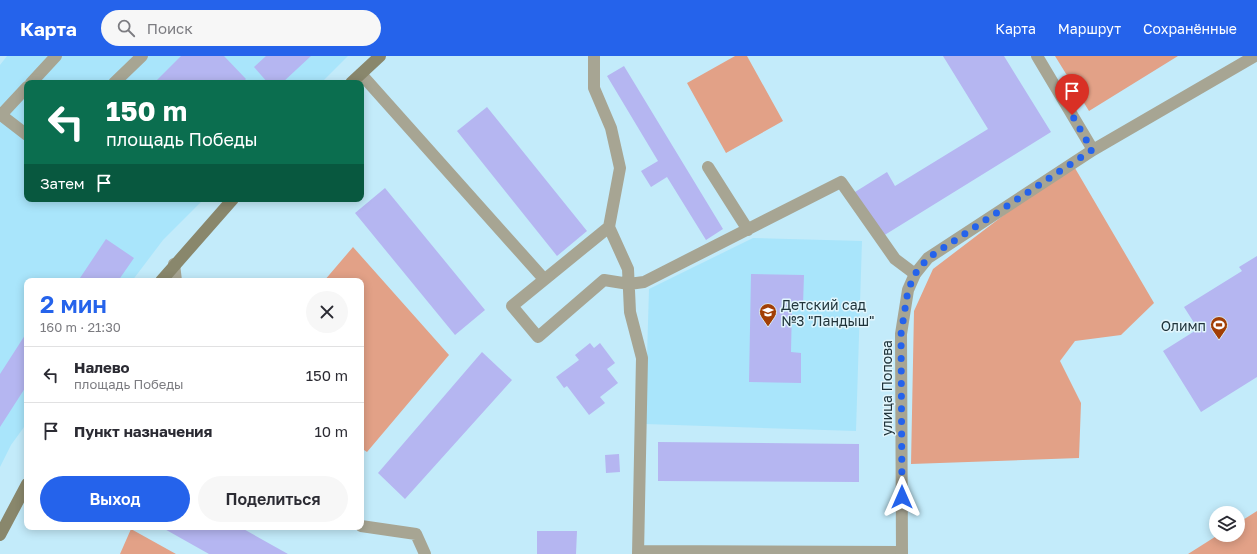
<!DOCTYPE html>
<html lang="ru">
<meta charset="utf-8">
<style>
:root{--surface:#fff;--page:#f7f7f7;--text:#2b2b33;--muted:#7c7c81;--line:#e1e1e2;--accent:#2563eb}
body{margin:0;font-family:"Golos Text",sans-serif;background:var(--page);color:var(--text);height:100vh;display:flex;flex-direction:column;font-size:15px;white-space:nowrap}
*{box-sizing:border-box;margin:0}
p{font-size:13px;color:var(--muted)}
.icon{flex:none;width:22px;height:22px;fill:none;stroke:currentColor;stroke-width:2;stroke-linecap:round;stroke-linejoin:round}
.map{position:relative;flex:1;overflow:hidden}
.side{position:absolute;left:24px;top:222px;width:340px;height:252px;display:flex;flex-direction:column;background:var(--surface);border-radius:8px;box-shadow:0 2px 10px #0003}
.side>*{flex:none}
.hud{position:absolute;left:24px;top:24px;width:340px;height:122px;border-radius:8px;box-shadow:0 2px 10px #0003;background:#0b6e4f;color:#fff;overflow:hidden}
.fabs{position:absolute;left:1209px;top:450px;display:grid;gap:8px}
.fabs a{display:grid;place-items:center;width:36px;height:36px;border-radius:50%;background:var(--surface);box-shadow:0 2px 10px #0003;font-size:20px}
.pin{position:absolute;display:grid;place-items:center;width:34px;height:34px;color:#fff;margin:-41px -17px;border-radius:50% 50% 50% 0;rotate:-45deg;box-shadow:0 0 4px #0007}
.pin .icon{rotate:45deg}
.me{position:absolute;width:44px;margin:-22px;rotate:0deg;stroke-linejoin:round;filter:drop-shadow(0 0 3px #0008)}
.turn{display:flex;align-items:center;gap:14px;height:84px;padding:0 16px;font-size:18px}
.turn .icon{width:52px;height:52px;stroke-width:2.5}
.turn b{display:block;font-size:28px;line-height:34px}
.then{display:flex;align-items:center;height:38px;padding:0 16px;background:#0003;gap:8px;font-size:15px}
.round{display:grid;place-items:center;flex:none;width:42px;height:42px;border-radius:21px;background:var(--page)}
.summary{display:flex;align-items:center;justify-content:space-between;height:68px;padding:0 16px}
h1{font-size:24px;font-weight:600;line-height:30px;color:var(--accent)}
.button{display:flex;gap:8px;margin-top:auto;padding:8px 16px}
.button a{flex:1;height:46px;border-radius:24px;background:var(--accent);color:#fff;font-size:16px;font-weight:600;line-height:46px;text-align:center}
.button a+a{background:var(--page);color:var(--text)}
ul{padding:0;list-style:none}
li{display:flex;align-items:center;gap:12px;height:56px;padding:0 16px;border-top:1px solid var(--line)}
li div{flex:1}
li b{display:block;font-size:15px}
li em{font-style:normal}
header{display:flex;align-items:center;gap:24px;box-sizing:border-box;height:56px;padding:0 20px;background:var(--accent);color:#fff}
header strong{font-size:19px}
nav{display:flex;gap:22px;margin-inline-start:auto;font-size:14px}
.search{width:280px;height:36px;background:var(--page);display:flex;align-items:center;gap:10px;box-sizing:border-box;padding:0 14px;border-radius:22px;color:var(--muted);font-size:15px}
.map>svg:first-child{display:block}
</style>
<header>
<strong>Карта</strong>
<div class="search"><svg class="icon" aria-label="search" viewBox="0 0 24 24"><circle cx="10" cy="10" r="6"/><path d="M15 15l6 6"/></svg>Поиск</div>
<nav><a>Карта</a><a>Маршрут</a><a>Сохранённые</a></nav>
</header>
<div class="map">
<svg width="1257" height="498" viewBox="0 0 1257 498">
<rect width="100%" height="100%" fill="#c3ebfa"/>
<path fill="#a9e5fb" d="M7 0H348L321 27H27V143H204L163 184 132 225H27V367L11 389 0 411V9Z
M753 182 862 185 856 375 645 368 649 233Z"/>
<path fill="#e2a187" d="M735 0H747L783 65 726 97 687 27Z
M1055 0H1178L1089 55Z
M1072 107 1154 247 1121 279 1075 285 1060 305 1081 347 1079 402 911 408 914 255 933 213Z
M353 191 449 299 367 396 361 392V225H324Z
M1257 455V498H1188L1218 479H1238V467Z
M131 473 176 498H120Z"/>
<path fill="#b5b6f1" d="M181 0H224L246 23 242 27H154Z
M266 0H311L282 27H268L254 11Z
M943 0H1004L1051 76 883 180 855 136 887 116 895 130 988 73Z
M624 10 723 173 706 184 667 121 651 131 641 115 658 105 607 20Z
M487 51 587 175 557 200 457 75Z
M385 132 485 254 455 279 355 157Z
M106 183 134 202 118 225H78Z
M1257 200V321L1201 356 1163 295 1198 273 1184 251 1242 215 1239 211Z
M751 218 804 219 803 249H792L791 296 801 297V327L749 326Z
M27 276V329L0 371V318Z
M590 287 594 292 600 287 615 307 607 313 618 327 600 341 605 347 589 359 567 330 564 332 556 321 579 304 575 299Z
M482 296 512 324 405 443 378 417Z
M658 386 859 388V426L658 425Z
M619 398 620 416 606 417 605 399Z
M161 471H240L288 498H209Z
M537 475H577L576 498H537Z"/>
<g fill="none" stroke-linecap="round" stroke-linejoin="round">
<path stroke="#a7a593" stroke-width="12" d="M594 0V32L611 72 620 112 609 171 628 213 630 256 642 302 638 498
M361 18 544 223
M31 27 56 0
M114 27 142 0
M27 31 1 59 27 79
M708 111 748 174
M609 171 512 250 538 281 604 224 629 228 644 226 841 126 895 203 915 218
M174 208 176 225
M361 470 416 478 425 498
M638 495 902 496"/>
<path stroke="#a7a593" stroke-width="12" d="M1037 0 1093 94
M902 498 901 278 908 234 915 218 928 202 1093 94 1255 0"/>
<path stroke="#89876c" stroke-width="12" d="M351 27 380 0
M161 225 233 143
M0 479 27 428"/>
</g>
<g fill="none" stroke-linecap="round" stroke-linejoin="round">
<path stroke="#2563eb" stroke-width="7" stroke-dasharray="0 12.6" d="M902 441 901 278 908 234 915 218 928 202 1092 94 1072 59"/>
</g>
<defs>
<symbol id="school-pin" viewBox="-11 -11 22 30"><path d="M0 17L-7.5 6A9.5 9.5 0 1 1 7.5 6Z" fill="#a23f05" stroke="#e1f5fc"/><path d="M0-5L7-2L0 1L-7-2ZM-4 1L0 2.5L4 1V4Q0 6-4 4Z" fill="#fff"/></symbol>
<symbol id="stadium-pin" viewBox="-11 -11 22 30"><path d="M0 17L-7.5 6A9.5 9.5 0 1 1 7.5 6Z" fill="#a23f05" stroke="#e1f5fc"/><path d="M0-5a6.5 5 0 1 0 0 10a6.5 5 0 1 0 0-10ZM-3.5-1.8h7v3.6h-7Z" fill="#fff"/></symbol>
</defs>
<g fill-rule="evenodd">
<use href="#school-pin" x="758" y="246" width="20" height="27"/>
<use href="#stadium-pin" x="1209" y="259" width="20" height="27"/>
</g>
<g text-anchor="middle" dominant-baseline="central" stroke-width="3" stroke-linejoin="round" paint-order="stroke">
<g font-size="14" fill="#1f333a" stroke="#e1f5fc" text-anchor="start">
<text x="781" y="248">Детский сад<tspan x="781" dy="16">№3 "Ландыш"</tspan></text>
<text x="1206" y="269" text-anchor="end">Олимп</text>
</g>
<g font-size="14" fill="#1f333a" stroke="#e1f5fc">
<text transform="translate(886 332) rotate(-90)">улица Попова</text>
</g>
</g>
</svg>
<div class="fabs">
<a><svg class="icon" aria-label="layers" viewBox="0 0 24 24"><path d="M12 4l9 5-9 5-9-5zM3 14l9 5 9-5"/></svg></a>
</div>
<div class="pin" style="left:1072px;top:59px;background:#d93025"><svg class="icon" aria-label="arrive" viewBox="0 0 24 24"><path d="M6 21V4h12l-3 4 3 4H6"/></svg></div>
<svg class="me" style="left:902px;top:441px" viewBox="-20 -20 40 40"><path d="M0-17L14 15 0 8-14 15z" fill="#2563eb" stroke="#fff" stroke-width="4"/></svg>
<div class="hud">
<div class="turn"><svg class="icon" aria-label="left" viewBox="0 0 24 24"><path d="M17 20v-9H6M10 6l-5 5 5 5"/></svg><div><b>150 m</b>площадь Победы</div></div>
<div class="then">Затем<svg class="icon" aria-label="arrive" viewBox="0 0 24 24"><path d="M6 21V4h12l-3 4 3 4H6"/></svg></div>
</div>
<section class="side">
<div class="summary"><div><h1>2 мин</h1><p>160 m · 21:30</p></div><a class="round"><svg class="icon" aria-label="close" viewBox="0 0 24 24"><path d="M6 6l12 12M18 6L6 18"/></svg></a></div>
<ul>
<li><svg class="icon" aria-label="left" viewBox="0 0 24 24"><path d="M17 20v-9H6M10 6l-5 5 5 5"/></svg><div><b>Налево</b><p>площадь Победы</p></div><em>150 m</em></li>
<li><svg class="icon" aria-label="arrive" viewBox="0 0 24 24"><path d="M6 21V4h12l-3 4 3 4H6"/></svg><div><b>Пункт назначения</b></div><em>10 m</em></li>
</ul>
<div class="button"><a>Выход</a><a>Поделиться</a></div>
</section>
</div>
